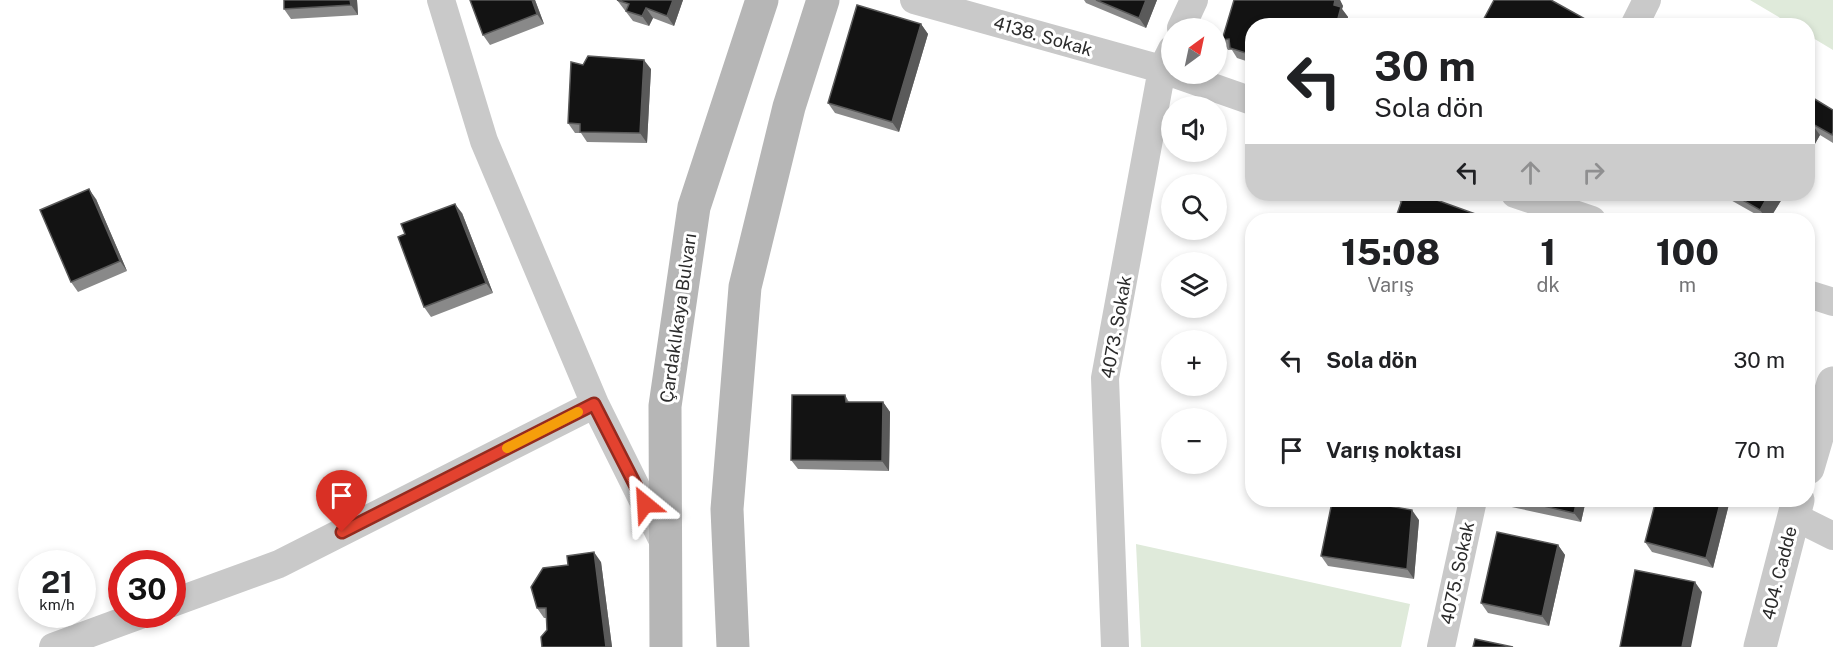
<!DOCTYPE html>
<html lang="tr">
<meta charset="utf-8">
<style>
:root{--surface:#fff;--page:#f6f6f6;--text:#202124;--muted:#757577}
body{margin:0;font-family:"Public Sans",sans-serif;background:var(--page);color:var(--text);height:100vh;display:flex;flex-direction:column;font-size:22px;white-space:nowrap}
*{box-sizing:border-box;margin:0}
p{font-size:20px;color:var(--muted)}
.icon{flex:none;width:33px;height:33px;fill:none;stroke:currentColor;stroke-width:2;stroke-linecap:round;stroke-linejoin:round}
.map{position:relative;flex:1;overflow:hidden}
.details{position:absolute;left:1245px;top:213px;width:570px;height:294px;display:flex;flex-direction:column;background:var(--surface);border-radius:24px;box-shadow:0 3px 9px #0003}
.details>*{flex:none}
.top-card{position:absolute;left:1245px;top:18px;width:570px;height:183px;border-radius:24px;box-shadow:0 3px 9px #0003;background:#fff;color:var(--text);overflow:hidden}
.needle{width:39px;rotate:33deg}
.tools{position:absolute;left:1161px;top:18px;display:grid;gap:12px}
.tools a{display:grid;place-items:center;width:66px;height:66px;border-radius:50%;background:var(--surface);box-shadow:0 3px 9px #0003;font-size:30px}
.speed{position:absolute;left:18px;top:550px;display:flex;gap:12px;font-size:30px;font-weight:700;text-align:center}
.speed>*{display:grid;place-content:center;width:78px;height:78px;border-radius:50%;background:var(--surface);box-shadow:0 3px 9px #0003;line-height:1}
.speed small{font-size:15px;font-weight:400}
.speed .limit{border:9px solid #d22;background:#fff;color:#111}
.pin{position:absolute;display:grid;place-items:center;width:51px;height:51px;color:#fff;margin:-62px -26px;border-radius:50% 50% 50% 0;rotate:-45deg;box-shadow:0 0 6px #0007}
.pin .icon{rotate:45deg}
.me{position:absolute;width:66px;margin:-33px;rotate:333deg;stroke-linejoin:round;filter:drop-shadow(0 0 4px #0008)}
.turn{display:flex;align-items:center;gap:21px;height:126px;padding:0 30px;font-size:27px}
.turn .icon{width:78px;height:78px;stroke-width:2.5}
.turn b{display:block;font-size:42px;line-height:51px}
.lanes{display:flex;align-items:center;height:57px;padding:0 30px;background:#0003;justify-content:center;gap:30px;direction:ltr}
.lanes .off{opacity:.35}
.eta{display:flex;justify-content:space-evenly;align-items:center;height:102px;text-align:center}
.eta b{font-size:36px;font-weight:800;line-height:42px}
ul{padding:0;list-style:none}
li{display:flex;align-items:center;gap:18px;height:90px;padding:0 30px}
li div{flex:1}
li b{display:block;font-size:22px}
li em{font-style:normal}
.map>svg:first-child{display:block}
</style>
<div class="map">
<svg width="1833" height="647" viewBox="0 0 1833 647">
<rect width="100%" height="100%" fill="#fff"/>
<path fill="#dfeada" d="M1750 0H1833V50L1808 35V26L1792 25Z
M1136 544 1410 604 1401 647H1141Z"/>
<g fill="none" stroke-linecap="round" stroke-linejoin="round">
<path stroke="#c9c9c9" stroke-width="28" d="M441 0 484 141 595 404 665 545
M914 0 1172 72
M1634 26 1647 0
M1181 28 1194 0
M1175 74 1252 101
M1515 194 1592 220
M1808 294 1833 302
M1793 516 1833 536
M172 603 279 564 595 404
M53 647 140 615
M1115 647 1105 378 1162 69 1172 49
M1441 647 1473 500"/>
<path stroke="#c9c9c9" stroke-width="33" d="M1808 468 1833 383
M1760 647 1798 500"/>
<path stroke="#b6b6b6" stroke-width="33" d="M666 647 665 406 694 207 762 0
M733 647 727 509 745 287 789 107 823 0"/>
</g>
<path fill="#898989" d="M357 0 358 15 291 19 284 9Z
M470 0H535L544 24 490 45 483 35Z
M617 0H683L674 26 653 18 649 26 633 21Z
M1084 0H1157L1146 28 1086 3Z
M1234 0H1340L1343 6 1342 9 1348 17 1346 26H1252V63L1237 58 1232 50H1228L1222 40Z
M921 24 928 34 899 132 835 113 828 103Z
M583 65 651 69 647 143 587 142 581 133H575L568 123Z
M1808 95 1833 110V143L1820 135 1808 156Z
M1720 194H1785L1769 220H1766Z
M1395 195 1493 220 1401 203Z
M96 199 127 271 78 292 71 282Z
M462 213 493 293 431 317 424 307 405 234Z
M845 395 849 402H883L890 412 889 471 798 469 791 460Z
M1503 500H1586L1581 522 1507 506Z
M1730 500 1713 568 1652 552 1645 542Z
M1419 520 1414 579 1328 566 1321 556Z
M1558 545 1565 555 1549 626 1488 613 1481 603Z
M601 562 612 647H542L547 630V618H544L537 608Z"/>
<path fill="#5a5a5a" d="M350 0H357L358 15 351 5Z
M532 0H535L544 24 537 14Z
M673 0H683L674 26 667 16Z
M1146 0H1157L1146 28 1139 18Z
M1335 0H1340L1343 6 1342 9 1348 17 1346 26H1336L1334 5Z
M646 8 653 18 649 26 642 16Z
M1587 20 1591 26H1584Z
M921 24 928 34 899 132 892 122Z
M644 60 651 69 647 143 640 133Z
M1811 123 1820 135 1808 156V129Z
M89 189 96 199 127 271 120 261Z
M1769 194H1785L1769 220H1767L1760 210Z
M455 204 462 213 493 293 486 283Z
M883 402 890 412 889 471 882 461Z
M1577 500H1586L1581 522 1574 513Z
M1721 500H1730L1713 568 1706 558Z
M1412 510 1419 520 1414 579 1407 569Z
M1558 545 1565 555 1549 626 1542 616Z
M594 552 601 562 612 647H606Z
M1695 582 1702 592 1691 647H1682Z"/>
<path fill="#131313" stroke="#5a5a5a" stroke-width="1.5" d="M284 0H350L351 5 284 9Z
M470 0H532L537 14 483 35Z
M617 0H673L667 16 646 8 642 16 626 11 629 4Z
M1096 0H1146L1139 18Z
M1234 0H1335L1334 5 1341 7 1336 26H1252V55L1230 48 1229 39 1222 40Z
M1494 0H1551L1587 20 1584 26H1480Z
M857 5 921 24 892 122 828 103Z
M588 56 644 60 640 133 580 132V124L568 123 571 62 583 65Z
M1808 95 1833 110V132L1832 135 1811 123 1808 129Z
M89 189 120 261 71 282 40 210Z
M1396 194H1420L1492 220H1395L1403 197 1395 195Z
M1732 194H1769L1760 210Z
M455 204 486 283 424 307 398 237 405 234 401 224Z
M792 395H845L846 402H883L882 461 791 460Z
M1337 500H1355L1412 510 1407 569 1321 556 1332 502Z
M1517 500H1577L1574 513Z
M1656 500H1721L1706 558 1645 542Z
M1497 532 1558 545 1542 616 1481 603Z
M594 552 606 647H542L541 637 547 630 546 608H537L531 587 543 568 568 565 567 556Z
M1635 570 1695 582 1682 647H1620Z
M1475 639 1513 647H1473Z"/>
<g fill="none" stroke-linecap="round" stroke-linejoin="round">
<defs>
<path id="route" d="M342 532 594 404 645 504"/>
</defs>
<use href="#route" stroke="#942b1f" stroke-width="15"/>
<use href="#route" stroke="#e3422f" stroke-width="10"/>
<path stroke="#f59e0b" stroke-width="10" d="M507 448 578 412"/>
</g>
<g text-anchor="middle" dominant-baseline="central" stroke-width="6" stroke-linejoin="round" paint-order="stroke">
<g font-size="18" fill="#2c2c2c" stroke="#fff">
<text transform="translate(1043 36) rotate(16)">4138. Sokak</text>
<text transform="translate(678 318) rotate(-82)">Çardaklıkaya Bulvarı</text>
<text transform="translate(1116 327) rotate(-80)">4073. Sokak</text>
<text transform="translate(1457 573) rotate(-78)">4075. Sokak</text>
<text transform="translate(1779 573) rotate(-76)">404. Cadde</text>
</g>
</g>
</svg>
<div class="tools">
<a><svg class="needle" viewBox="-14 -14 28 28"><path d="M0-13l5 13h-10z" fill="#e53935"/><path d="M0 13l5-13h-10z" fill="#757577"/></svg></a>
<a><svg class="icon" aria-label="sound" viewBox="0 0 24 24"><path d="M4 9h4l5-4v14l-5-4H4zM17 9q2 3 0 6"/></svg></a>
<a><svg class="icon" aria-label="search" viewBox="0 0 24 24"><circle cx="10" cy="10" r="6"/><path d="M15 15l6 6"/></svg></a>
<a><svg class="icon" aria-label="layers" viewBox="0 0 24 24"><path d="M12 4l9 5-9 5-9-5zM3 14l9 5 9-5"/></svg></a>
<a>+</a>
<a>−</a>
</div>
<div class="speed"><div>21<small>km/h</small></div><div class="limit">30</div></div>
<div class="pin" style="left:342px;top:532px;background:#d93025"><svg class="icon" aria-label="arrive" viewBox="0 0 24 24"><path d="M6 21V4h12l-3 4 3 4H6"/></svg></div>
<svg class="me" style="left:645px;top:504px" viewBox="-20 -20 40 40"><path d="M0-17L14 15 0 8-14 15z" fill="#e3422f" stroke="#fff" stroke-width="4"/></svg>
<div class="top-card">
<div class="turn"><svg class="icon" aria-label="left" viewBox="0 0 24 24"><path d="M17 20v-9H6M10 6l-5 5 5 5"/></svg><div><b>30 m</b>Sola dön</div></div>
<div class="lanes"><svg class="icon" aria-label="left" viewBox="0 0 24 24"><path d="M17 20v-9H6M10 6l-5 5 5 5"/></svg><svg class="icon off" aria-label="ahead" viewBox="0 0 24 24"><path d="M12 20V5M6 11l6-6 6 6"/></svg><svg class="icon off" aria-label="right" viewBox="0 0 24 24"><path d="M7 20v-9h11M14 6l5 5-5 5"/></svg></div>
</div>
<section class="details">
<div class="eta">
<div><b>15:08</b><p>Varış</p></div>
<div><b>1</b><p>dk</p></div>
<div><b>100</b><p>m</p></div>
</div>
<ul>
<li><svg class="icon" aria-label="left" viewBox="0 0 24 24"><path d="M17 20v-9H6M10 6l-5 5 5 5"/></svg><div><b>Sola dön</b></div><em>30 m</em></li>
<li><svg class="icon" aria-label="arrive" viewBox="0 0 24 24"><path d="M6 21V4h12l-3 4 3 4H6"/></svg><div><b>Varış noktası</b></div><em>70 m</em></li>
</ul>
</section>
</div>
